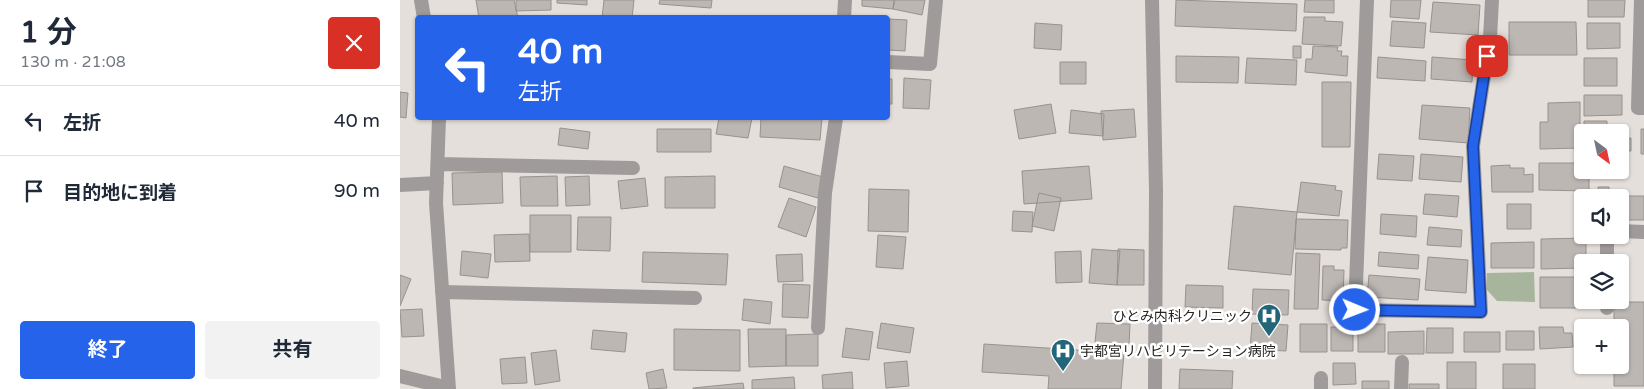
<!DOCTYPE html>
<html lang="ja">
<meta charset="utf-8">
<style>
:root{--surface:#fff;--page:#f2f2f3;--text:#1f2937;--muted:#747a83;--line:#e0e1e3;--accent:#2563eb}
body{margin:0;font-family:"Varela Round","Noto Sans JP",sans-serif;background:var(--page);color:var(--text);height:100vh;display:flex;flex-direction:column;font-size:19px;white-space:nowrap}
*{box-sizing:border-box;margin:0}
p{font-size:16px;color:var(--muted)}
.icon{flex:none;width:28px;height:28px;fill:none;stroke:currentColor;stroke-width:2;stroke-linecap:round;stroke-linejoin:round}
.map{position:relative;flex:1;overflow:hidden}
.details{display:flex;flex-direction:column;background:var(--surface);width:400px}
.details>*{flex:none}
.banner{position:absolute;left:15px;top:15px;width:475px;height:105px;border-radius:5px;box-shadow:0 1px 4px #0004;background:#2563eb;color:#fff;overflow:hidden}
.needle{width:32px;rotate:147deg}
.buttons{position:absolute;left:1174px;top:124px;display:grid;gap:10px}
.buttons a{display:grid;place-items:center;width:55px;height:55px;border-radius:5px;background:var(--surface);box-shadow:0 1px 4px #0004;font-size:25px}
.pin{position:absolute;display:grid;place-items:center;width:42px;height:42px;color:#fff;margin:-21px;border-radius:10px;box-shadow:0 2px 8px #0006}
.me{position:absolute;width:55px;margin:-28px;rotate:91deg;stroke-linejoin:round;filter:drop-shadow(0 0 4px #0008)}
.turn{display:flex;align-items:center;gap:18px;height:105px;padding:0 20px;font-size:22px}
.turn .icon{width:65px;height:65px;stroke-width:2.5}
.turn b{display:block;font-size:35px;line-height:42px}
.round{display:grid;place-items:center;flex:none;width:52px;height:52px;border-radius:5px;background:var(--page)}
.overview{display:flex;align-items:center;justify-content:space-between;height:85px;padding:0 20px}
h1{font-size:30px;font-weight:700;line-height:38px}
.button{display:flex;gap:10px;margin-top:auto;padding:10px 20px}
.button a{flex:1;height:58px;border-radius:5px;background:var(--accent);color:#fff;font-size:20px;font-weight:700;line-height:58px;text-align:center}
.button a+a{background:var(--page);color:var(--text)}
ul{padding:0;list-style:none}
li{display:flex;align-items:center;gap:15px;height:70px;padding:0 20px;border-top:1px solid var(--line)}
li div{flex:1}
li b{display:block;font-size:19px}
li em{font-style:normal}
main{display:flex;flex:1;min-height:0}
.map>svg:first-child{display:block}
</style>
<main>
<section class="details">
<div class="overview"><div><h1>1 分</h1><p>130 m · 21:08</p></div><a class="round" style="background:#d93025;color:#fff"><svg class="icon" aria-label="close" viewBox="0 0 24 24"><path d="M6 6l12 12M18 6L6 18"/></svg></a></div>
<ul>
<li><svg class="icon" aria-label="left" viewBox="0 0 24 24"><path d="M17 20v-9H6M10 6l-5 5 5 5"/></svg><div><b>左折</b></div><em>40 m</em></li>
<li><svg class="icon" aria-label="arrive" viewBox="0 0 24 24"><path d="M6 21V4h12l-3 4 3 4H6"/></svg><div><b>目的地に到着</b></div><em>90 m</em></li>
</ul>
<div class="button"><a>終了</a><a>共有</a></div>
</section>
<div class="map">
<svg width="1244" height="389" viewBox="0 0 1244 389">
<rect width="100%" height="100%" fill="#e5dfdb"/>
<path fill="#a7b59d" d="M1134 272 1135 302 1097 301 1087 290V273Z"/>
<path fill="#bdb7b4" stroke="#97928e" d="M76 0H114L118 18H79Z
M116 0H151V10L116 11Z
M157 0H187V5L157 3Z
M204 0H234L232 18H202Z
M260 0H312L311 8 259 4Z
M462 0H494L493 9 462 6Z
M495 0H525L522 15 493 9Z
M776 0 897 4 896 31 775 26Z
M905 0H934V13L904 12Z
M991 0H1021L1019 19 990 17Z
M1188 0H1225L1224 17H1188Z
M1033 2 1080 5 1078 35 1030 32Z
M904 17H925V21L943 22 941 46 902 44Z
M488 19 507 20 505 51 488 50Z
M992 21 1026 23 1024 48 990 46Z
M1109 22H1176L1177 55H1109Z
M635 23 662 25 661 50 634 48Z
M1187 23H1220V48L1187 49Z
M893 46H901V58H893Z
M913 46 938 47 937 51H942L941 56H948L947 76 905 72 906 59H912Z
M776 56 839 57 838 83 776 82Z
M978 57 1026 61 1025 81 977 78Z
M1032 57 1073 60 1072 82 1031 79Z
M847 58 897 60 896 85 845 83Z
M1184 58H1217V86H1184Z
M660 62H686V84H660Z
M504 78 531 80 529 109 503 108Z
M488 79H492V104H488Z
M922 82H951L950 147H922Z
M0 92 8 93 6 118 0 117Z
M1184 95H1222V115L1184 116Z
M1180 102V148L1140 149V122H1148V103Z
M651 104 656 133 619 139 614 110Z
M1022 105 1070 108 1068 143 1019 139Z
M734 109 736 137 703 140 701 111Z
M671 110 704 114 703 136 669 133Z
M319 118H352L348 138 316 134Z
M361 118H422L420 140 360 137Z
M1184 121H1207V132H1184Z
M160 128 190 132 188 149 158 145Z
M257 129H311V152H257Z
M1241 129H1244V154H1241Z
M1231 138V151H1220V139Z
M979 154 1014 156 1012 181 977 179Z
M1021 154 1063 157 1061 182 1019 179Z
M1139 163H1182V170H1189V191L1139 190Z
M1110 165V168H1124V175L1133 174V192H1092L1091 166Z
M384 166 423 177 418 198 379 187Z
M689 166 692 199 624 204 622 171Z
M102 172 103 203 53 205 52 173Z
M157 176 158 206H121L120 177Z
M189 176 190 205 166 206 165 177Z
M315 176V208H265V177Z
M245 178 248 206 221 209 218 181Z
M901 182 936 186 935 190 942 191 939 216 897 212Z
M1198 187H1209V198H1199Z
M469 189 509 190 508 232 468 231Z
M639 193 661 198 654 231 632 226Z
M1025 194 1059 196 1057 217 1023 214Z
M1221 196H1244V220H1221Z
M389 198 416 207 406 237 378 227Z
M1107 204H1131V229H1107Z
M834 206 897 212 891 275 828 269Z
M613 211 633 212 632 232 612 231Z
M981 214 1017 216 1016 237 980 234Z
M130 215H171V252H130Z
M178 217H211L210 251 177 250Z
M896 219 948 220 947 248H941V250L895 249Z
M1029 227 1062 230 1061 247 1027 245Z
M129 234 130 261 95 262 94 235Z
M478 235 506 237 503 269 476 267Z
M1186 238V262H1182V268L1141 269V239Z
M1134 242V268H1091V243Z
M692 249 720 251 717 285 689 283Z
M718 249 744 250V285H717Z
M62 251 91 254 88 278 60 275Z
M681 251 682 282 656 283 655 252Z
M243 252 328 254 326 285 242 282Z
M979 252 1019 255 1018 269 978 266Z
M896 253 920 254 918 309H894Z
M402 254 403 281 378 282 376 255Z
M1028 257 1068 260 1066 293 1025 290Z
M923 266H934V270H944L943 301 922 300Z
M0 275 11 279 0 306Z
M969 275 1020 279 1018 300 967 297Z
M1140 277H1176V308H1140Z
M383 284 410 285 408 318 382 317Z
M786 285 823 286V308L785 307Z
M853 289 889 290 888 315 852 314Z
M344 299 372 302 370 324 342 320Z
M1214 302H1244V386H1214V365H1220V328H1214Z
M22 309 24 336 2 337 0 310Z
M481 323 514 328 510 353 477 348Z
M697 323 730 324 729 346 695 342Z
M852 323 888 325 886 351 850 349Z
M900 324H927V352H900Z
M958 324H985V352H958Z
M931 327H953V351H931Z
M1139 327H1163L1164 333H1172L1173 347 1140 349Z
M446 328 473 332 469 360 442 357Z
M1027 328H1053V353H1026Z
M274 329 340 330V371L274 370Z
M348 329H386V366L349 367Z
M193 330 227 333 225 352 191 349Z
M1024 331V354H988V332Z
M1106 331H1134V350H1106Z
M1064 332H1100V352H1064Z
M418 334V366H386V335Z
M584 344 724 353 721 389H648L649 376 582 372Z
M156 350 160 381 135 385 131 353Z
M125 357 127 383 102 384 100 359Z
M507 361 509 386 486 388 484 363Z
M1047 362H1076V389H1047Z
M933 363H955L956 384 933 385Z
M1103 364H1135V389H1103Z
M263 369 267 388 249 389 246 373Z
M780 369 833 371 832 389H779Z
M452 372 453 389H423L422 375Z
M394 377 395 389H352V380Z
M962 381H989V389H962Z
M343 383 344 389H293V388Z
M1009 384H1039V389H1009Z"/>
<g fill="none" stroke-linecap="round" stroke-linejoin="round">
<path stroke="#9f9b9b" stroke-width="14" d="M21 0 24 18
M967 0 955 310 1081 312 1073 146 1090 38 1092 0
M1241 0 1238 108H1244
M444 18 445 0
M488 62 530 64 536 0
M39 118 36 203 49 389
M38 164 233 168
M0 185 37 183
M1220 231 1244 232
M1207 262V235
M42 292 295 298
M1207 308V300
M418 328 425 193 436 118
M0 376 49 388
M921 389V378
M1001 389 1002 362"/>
<path stroke="#9f9b9b" stroke-width="14" d="M752 0 756 191 755 389"/>
</g>
<g fill="none" stroke-linecap="round" stroke-linejoin="round">
<defs>
<path id="route" d="M955 310 1081 312 1073 146 1087 56"/>
</defs>
<use href="#route" stroke="#184099" stroke-width="12"/>
<use href="#route" stroke="#2563eb" stroke-width="9"/>
</g>
<defs>
<symbol id="hospital-pin" viewBox="-11 -11 22 30"><path d="M0 17L-7.5 6A9.5 9.5 0 1 1 7.5 6Z" fill="#236679" stroke="#fff"/><path d="M-5-5h3v3.5h4V-5h3V5h-3V1.5h-4V5h-3Z" fill="#fff"/></symbol>
</defs>
<g fill-rule="evenodd">
<use href="#hospital-pin" x="855" y="302" width="28" height="38"/>
<use href="#hospital-pin" x="649" y="337" width="28" height="38"/>
</g>
<g text-anchor="middle" dominant-baseline="central" stroke-width="5" stroke-linejoin="round" paint-order="stroke">
<g font-size="14" fill="#252321" stroke="#fff" text-anchor="end">
<text x="852" y="316">ひとみ内科クリニック</text>
<text x="680" y="351" text-anchor="start">宇都宮リハビリテーション病院</text>
</g>
</g>
</svg>
<div class="buttons">
<a><svg class="needle" viewBox="-14 -14 28 28"><path d="M0-13l5 13h-10z" fill="#e53935"/><path d="M0 13l5-13h-10z" fill="#747a83"/></svg></a>
<a><svg class="icon" aria-label="sound" viewBox="0 0 24 24"><path d="M4 9h4l5-4v14l-5-4H4zM17 9q2 3 0 6"/></svg></a>
<a><svg class="icon" aria-label="layers" viewBox="0 0 24 24"><path d="M12 4l9 5-9 5-9-5zM3 14l9 5 9-5"/></svg></a>
<a>+</a>
</div>
<div class="pin" style="left:1087px;top:56px;background:#d93025"><svg class="icon" aria-label="arrive" viewBox="0 0 24 24"><path d="M6 21V4h12l-3 4 3 4H6"/></svg></div>
<svg class="me" style="left:955px;top:310px" viewBox="-20 -20 40 40"><circle r="17" fill="#2563eb" stroke="#fff" stroke-width="3"/><path d="M0-11L8 9 0 5-8 9z" fill="#fff"/></svg>
<div class="banner">
<div class="turn"><svg class="icon" aria-label="left" viewBox="0 0 24 24"><path d="M17 20v-9H6M10 6l-5 5 5 5"/></svg><div><b>40 m</b>左折</div></div>
</div>
</div>
</main>
